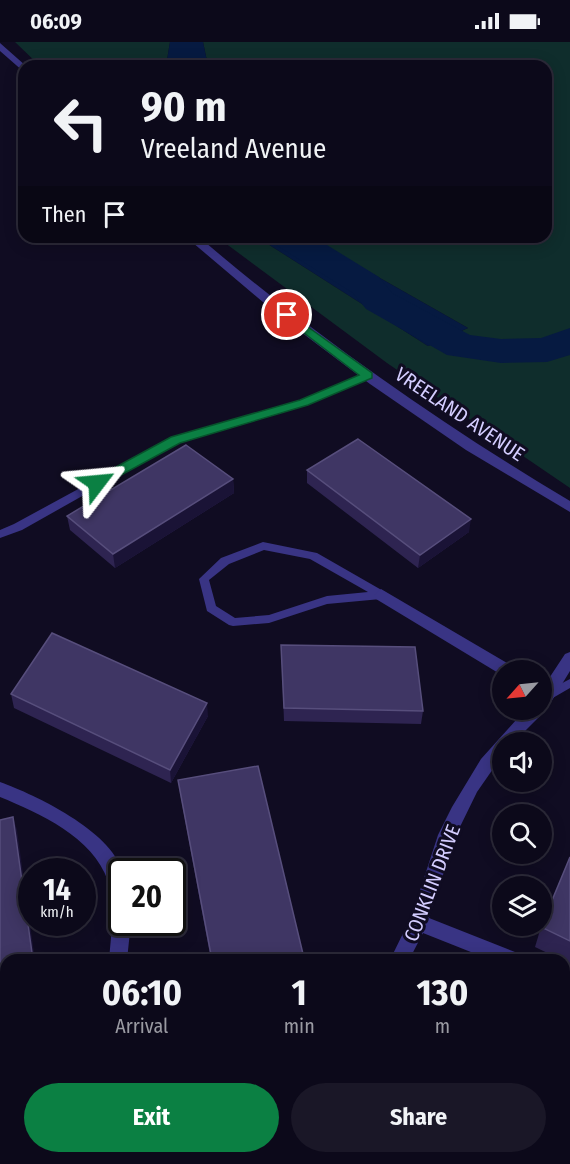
<!DOCTYPE html>
<style>
:root{--surface:#0c091a;--page:#1a1727;--text:#f1f3f6;--muted:#9a9aa2;--line:#2c2a39;--accent:#0b8043}
body{margin:0;font-family:"Fira Sans Condensed",sans-serif;background:var(--page);color:var(--text);height:100vh;display:flex;flex-direction:column;font-size:22px;white-space:nowrap}
*{box-sizing:border-box;margin:0}
p{font-size:20px;color:var(--muted)}
.icon{flex:none;width:33px;height:33px;fill:none;stroke:currentColor;stroke-width:2;stroke-linecap:round;stroke-linejoin:round}
.map{position:relative;flex:1;overflow:hidden}
.panel{position:absolute;left:0px;top:912px;width:570px;height:210px;display:flex;flex-direction:column;background:var(--surface);border-radius:18px 18px 0 0;box-shadow:0 3px 15px #0003,0 0 0 2px var(--line)}
.panel>*{flex:none}
.guide{position:absolute;left:18px;top:18px;width:534px;height:183px;border-radius:18px;box-shadow:0 3px 15px #0003,0 0 0 2px var(--line);background:#0c091a;color:var(--text);overflow:hidden}
.needle{width:39px;rotate:243deg}
.tools{position:absolute;left:492px;top:618px;display:grid;gap:12px}
.tools a{display:grid;place-items:center;width:60px;height:60px;border-radius:50%;background:var(--surface);box-shadow:0 3px 15px #0003,0 0 0 2px var(--line);font-size:30px}
.speed{position:absolute;left:18px;top:816px;display:flex;gap:12px;font-size:30px;font-weight:700;text-align:center}
.speed>*{display:grid;place-content:center;width:78px;height:78px;border-radius:50%;background:var(--surface);box-shadow:0 3px 15px #0003,0 0 0 2px var(--line);line-height:1}
.speed small{font-size:15px;font-weight:400}
.speed .limit{border:3px solid #111;border-radius:9px;background:#fff;color:#111}
.pin{position:absolute;display:grid;place-items:center;width:51px;height:51px;color:#fff;margin:-26px;border:3px solid #fff;border-radius:50%;box-shadow:0 2px 6px #0007}
.me{position:absolute;width:66px;margin:-33px;rotate:61deg;stroke-linejoin:round;filter:drop-shadow(0 0 4px #0008)}
.turn{display:flex;align-items:center;gap:21px;height:126px;padding:0 24px;font-size:27px}
.turn .icon{width:78px;height:78px;stroke-width:2.5}
.turn b{display:block;font-size:42px;line-height:51px}
.then{display:flex;align-items:center;height:57px;padding:0 24px;background:#0003;gap:12px;font-size:22px}
.eta{display:flex;justify-content:space-evenly;align-items:center;height:102px;text-align:center}
.eta b{font-size:36px;font-weight:700;line-height:42px}
.action{display:flex;gap:12px;margin-top:auto;padding:12px 24px}
.action a{flex:1;height:69px;border-radius:36px;background:var(--accent);color:#fff;font-size:24px;font-weight:700;line-height:69px;text-align:center}
.action a+a{background:var(--page);color:var(--text)}
.status{display:flex;justify-content:space-between;align-items:center;height:42px;padding:0 30px;background:var(--surface);direction:ltr}
.status svg{height:16px;fill:currentColor}
.map>svg:first-child{display:block}
</style>
<div class="status"><b>06:09</b><svg viewBox="0 0 49 12"><path d="M0 12V9h3v3zM5 12V6h3v6zM10 12V3h3v9zM15 12V0h3v12zM26 1h20v11H26zM47 4h2v5h-2z"/></svg></div>
<div class="map">
<svg width="570" height="1122" viewBox="0 0 570 1122">
<rect width="100%" height="100%" fill="#100c22"/>
<path fill="#0f2d2c" d="M15 0H170L166 24H40Z
M203 0H570V446L387 321 217 195H257L428 304 468 286 320 202 315 195H546V24H208Z"/>
<path fill="#061a41" d="M170 0H203L208 24H166Z
M257 195H315L320 202 468 286 428 304Z"/>
<g fill="none" stroke-linecap="round" stroke-linejoin="round">
<path fill="#061a41" fill-rule="evenodd" d="M271 195H314L379 235 392 251 470 293 501 297 541 296 570 286V313L547 320 501 321 447 313 366 267 353 251 276 203Z"/>
<path fill="#393484" fill-rule="evenodd" d="M368 331 371 332V336L307 363 178 400 22 488 0 496V488L14 482 172 396 301 359Z
M263 500 317 511 385 550 386 553 381 557 327 562 269 581 233 584 229 583 207 569 199 537 221 516ZM264 508 310 517 368 550 327 554 269 573 235 576 216 564 209 538 229 522Z
M570 637V646L551 657H543L542 654 543 651Z"/>
<path fill="#393484" fill-rule="evenodd" d="M381 547 512 624 514 628H502V633L500 632 376 557 374 553Z
M570 610V629L548 665 542 666 541 673 514 700H502V714L477 750 456 793 429 876 520 912 522 918H491L423 891 409 918H390L412 873 438 793 452 765 481 717 525 668H542V647L565 612Z
M0 740C36 753 111 789 122 829 125 843 122 865 122 880H131L127 918H109C111 892 116 865 108 839 93 795 39 771 0 755Z
M564 949 570 951V973L564 971Z
M0 1086H6V1106H0Z"/>
<path fill="#393484" fill-rule="evenodd" d="M0 1 26 24H24V30L0 9Z
M186 195H199C315 294 439 381 570 459V470L466 408 370 342 277 272Z"/>
</g>
<path fill="#2e2451" d="M307 428 469 490 418 526 307 441Z
M233 437 234 451 115 526 70 488 67 474Z
M281 603 423 669 421 682 284 679Z
M11 652 208 674 171 741 14 666Z
M178 738 303 912 302 918H211L180 751Z
M570 815V922L564 919V918H562L535 905 541 885Z
M296 1116H482L474 1122H296Z"/>
<path fill="#1a1336" d="M233 437 234 451 115 526 113 512Z
M471 477 469 490 418 526 420 513Z
M207 661 208 674 171 741 170 728Z
M13 775 17 788 35 918H33Z
M6 986V998L0 999V987Z
M465 1116H482L474 1122H456Z"/>
<path fill="#3f3664" stroke="#574e7c" stroke-width="1.5" d="M358 397 471 477 420 513 307 428Z
M186 403 233 437 113 512 67 474Z
M52 591 207 661 170 728 11 652Z
M281 603 415 605 423 669 284 666Z
M258 724 303 912 272 918H212L178 738Z
M13 775 33 918H6V986L0 987V778Z
M570 815V899L541 885Z
M303 1116H465L456 1122H307Z"/>
<path fill="#0b8043" stroke="#07532c" stroke-width="1.5" d="M287 270 372 331V336L308 363 180 401 101 444H92V438L171 395 300 358 359 333 283 275V271Z"/>
<g text-anchor="middle" dominant-baseline="central" stroke-width="6" stroke-linejoin="round" paint-order="stroke">
<g font-size="20" fill="#d4cdff" stroke="#100c22">
<text transform="translate(460 372) rotate(34)">VREELAND AVENUE</text>
<text transform="translate(432 841) rotate(-69)">CONKLIN DRIVE</text>
</g>
</g>
</svg>
<div class="tools">
<a><svg class="needle" viewBox="-14 -14 28 28"><path d="M0-13l5 13h-10z" fill="#e53935"/><path d="M0 13l5-13h-10z" fill="#9a9aa2"/></svg></a>
<a><svg class="icon" aria-label="sound" viewBox="0 0 24 24"><path d="M4 9h4l5-4v14l-5-4H4zM17 9q2 3 0 6"/></svg></a>
<a><svg class="icon" aria-label="search" viewBox="0 0 24 24"><circle cx="10" cy="10" r="6"/><path d="M15 15l6 6"/></svg></a>
<a><svg class="icon" aria-label="layers" viewBox="0 0 24 24"><path d="M12 4l9 5-9 5-9-5zM3 14l9 5 9-5"/></svg></a>
</div>
<div class="speed"><div>14<small>km/h</small></div><div class="limit">20</div></div>
<div class="pin" style="left:287px;top:273px;background:#d93025"><svg class="icon" aria-label="arrive" viewBox="0 0 24 24"><path d="M6 21V4h12l-3 4 3 4H6"/></svg></div>
<svg class="me" style="left:97px;top:441px" viewBox="-20 -20 40 40"><path d="M0-17L14 15 0 8-14 15z" fill="#0b8043" stroke="#fff" stroke-width="4"/></svg>
<div class="guide">
<div class="turn"><svg class="icon" aria-label="left" viewBox="0 0 24 24"><path d="M17 20v-9H6M10 6l-5 5 5 5"/></svg><div><b>90 m</b>Vreeland Avenue</div></div>
<div class="then">Then<svg class="icon" aria-label="arrive" viewBox="0 0 24 24"><path d="M6 21V4h12l-3 4 3 4H6"/></svg></div>
</div>
<section class="panel">
<div class="eta">
<div><b>06:10</b><p>Arrival</p></div>
<div><b>1</b><p>min</p></div>
<div><b>130</b><p>m</p></div>
</div>
<div class="action"><a>Exit</a><a>Share</a></div>
</section>
</div>
